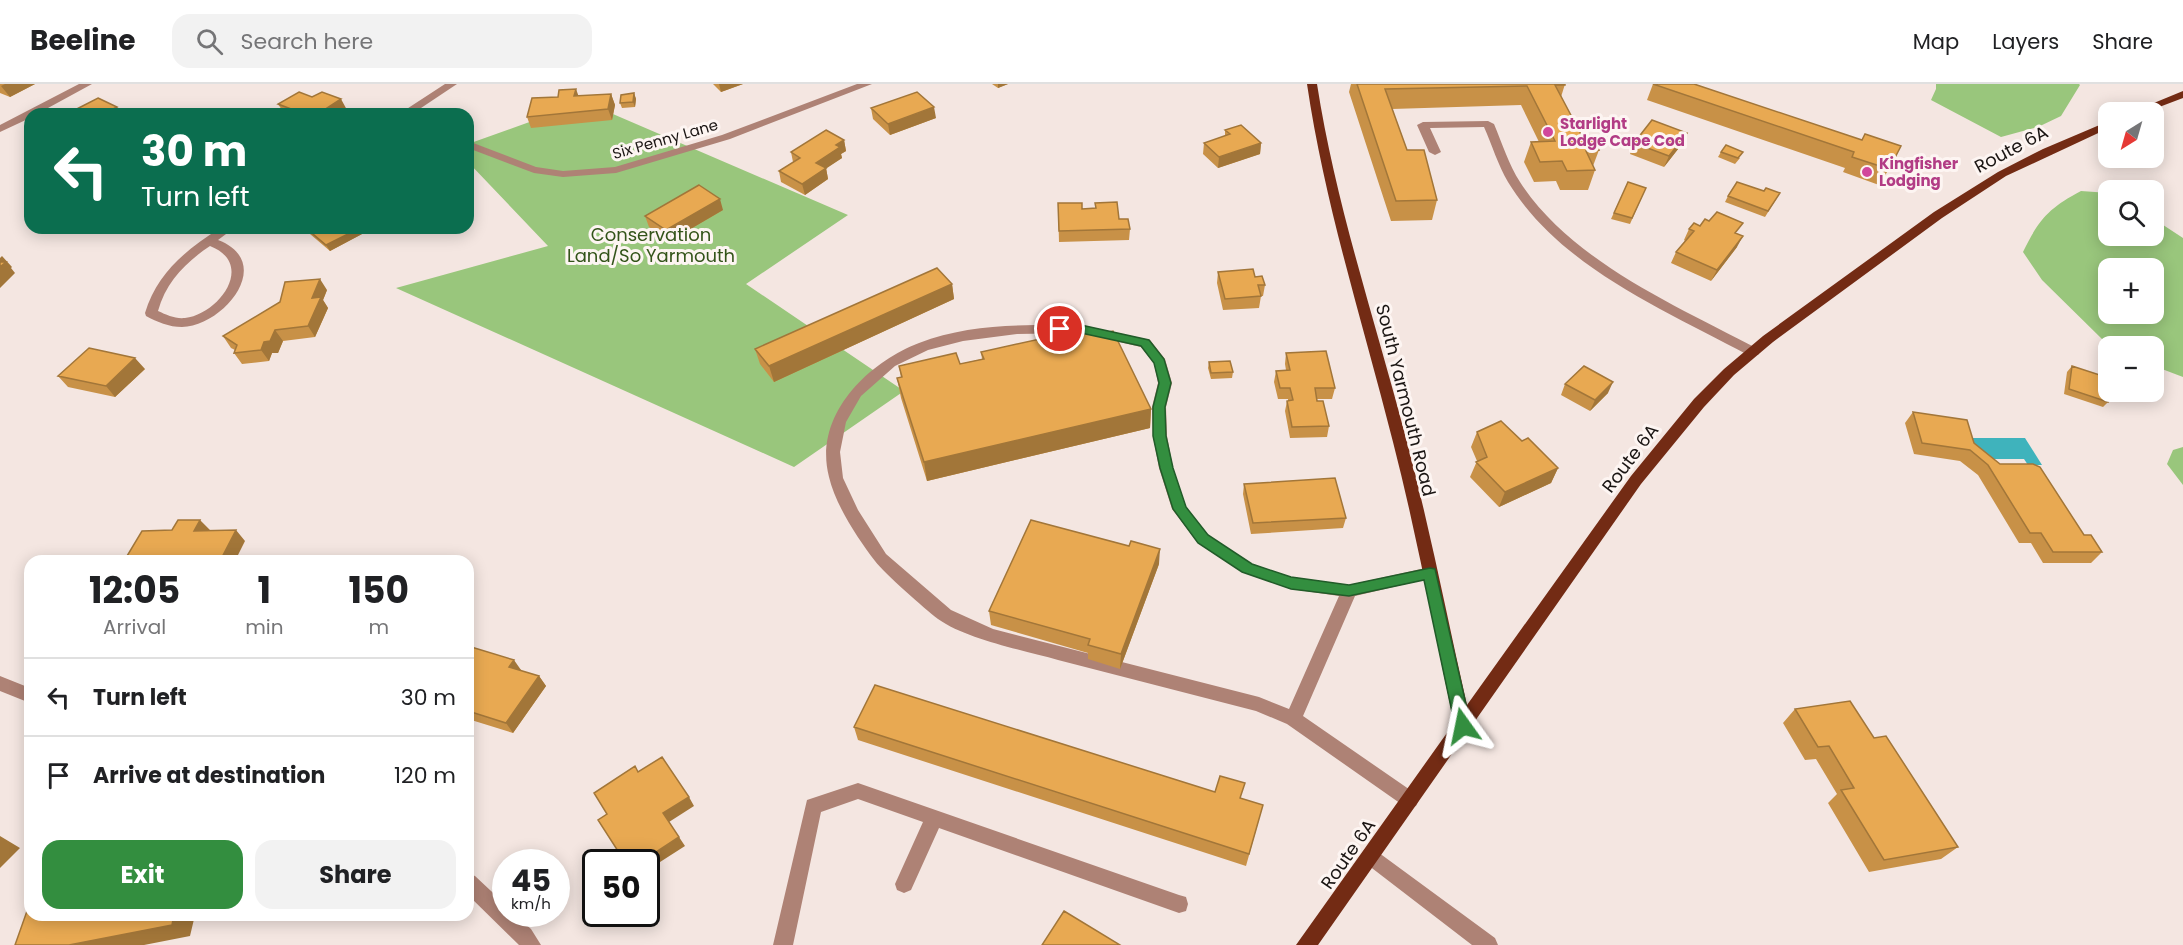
<!DOCTYPE html>
<meta charset="utf-8">
<style>
:root{--surface:#fff;--page:#f2f2f2;--text:#202124;--muted:#757577;--line:#e0e0e0;--accent:#338e3f}
body{margin:0;font-family:Poppins,sans-serif;background:var(--page);color:var(--text);height:100vh;display:flex;flex-direction:column;font-size:22px;white-space:nowrap}
*{box-sizing:border-box;margin:0}
p{font-size:20px;color:var(--muted)}
.icon{flex:none;width:33px;height:33px;fill:none;stroke:currentColor;stroke-width:2;stroke-linecap:round;stroke-linejoin:round}
.map{position:relative;flex:1;overflow:hidden}
.details{position:absolute;left:24px;top:471px;width:450px;height:366px;display:flex;flex-direction:column;background:var(--surface);border-radius:18px;box-shadow:0 3px 15px #0003}
.details>*{flex:none}
.banner{position:absolute;left:24px;top:24px;width:450px;height:126px;border-radius:18px;box-shadow:0 3px 15px #0003;background:#0b6e4f;color:#fff;overflow:hidden}
.needle{width:39px;rotate:217deg}
.controls{position:absolute;left:2098px;top:18px;display:grid;gap:12px}
.controls a{display:grid;place-items:center;width:66px;height:66px;border-radius:12px;background:var(--surface);box-shadow:0 3px 15px #0003;font-size:30px}
.speed{position:absolute;left:492px;top:765px;display:flex;gap:12px;font-size:30px;font-weight:700;text-align:center}
.speed>*{display:grid;place-content:center;width:78px;height:78px;border-radius:50%;background:var(--surface);box-shadow:0 3px 15px #0003;line-height:1}
.speed small{font-size:15px;font-weight:400}
.speed .limit{border:3px solid #111;border-radius:9px;background:#fff;color:#111}
.pin{position:absolute;display:grid;place-items:center;width:51px;height:51px;color:#fff;margin:-26px;border:3px solid #fff;border-radius:50%;box-shadow:0 2px 6px #0007}
.me{position:absolute;width:66px;margin:-33px;rotate:348deg;stroke-linejoin:round;filter:drop-shadow(0 0 4px #0008)}
.turn{display:flex;align-items:center;gap:21px;height:126px;padding:0 18px;font-size:27px}
.turn .icon{width:78px;height:78px;stroke-width:2.5}
.turn b{display:block;font-size:42px;line-height:51px}
.eta{display:flex;justify-content:space-evenly;align-items:center;height:102px;text-align:center}
.eta b{font-size:36px;font-weight:700;line-height:42px}
.action{display:flex;gap:12px;margin-top:auto;padding:12px 18px}
.action a{flex:1;height:69px;border-radius:18px;background:var(--accent);color:#fff;font-size:24px;font-weight:700;line-height:69px;text-align:center}
.action a+a{background:var(--page);color:var(--text)}
ul{padding:0;list-style:none}
li{display:flex;align-items:center;gap:18px;height:78px;padding:0 18px;border-top:2px solid var(--line)}
li div{flex:1}
li b{display:block;font-size:22px}
li em{font-style:normal}
header{display:flex;align-items:center;gap:36px;box-sizing:border-box;height:84px;padding:0 30px;background:var(--surface);border-bottom:2px solid var(--line)}
header strong{font-size:28px}
nav{display:flex;gap:33px;margin-inline-start:auto;font-size:21px}
.search{width:420px;height:54px;background:var(--page);display:flex;align-items:center;gap:15px;box-sizing:border-box;padding:0 21px;border-radius:18px;color:var(--muted);font-size:22px}
.map>svg:first-child{display:block}
</style>
<header>
<strong>Beeline</strong>
<div class="search"><svg class="icon" aria-label="search" viewBox="0 0 24 24"><circle cx="10" cy="10" r="6"/><path d="M15 15l6 6"/></svg>Search here</div>
<nav><a>Map</a><a>Layers</a><a>Share</a></nav>
</header>
<div class="map">
<svg width="2183" height="861" viewBox="0 0 2183 861">
<rect width="100%" height="100%" fill="#f4e6e1"/>
<path fill="#99c67c" fill-rule="evenodd" d="M1936 0H2079L2080 1 2061 32 2038 43 2001 53 1931 16 1936 5Z
M585 18 848 131 746 200 904 307 794 383 396 204 548 162 468 78V60Z
M2081 107 2109 109V152H2154V135L2183 154V293L2154 282V262H2115L2102 255 2042 196 2023 168C2039 135 2049 124 2081 107ZM2109 184H2154V230H2109Z
M2183 363V401L2167 380 2173 366Z"/>
<path fill="#3fb3bc" d="M1969 354H2025L2042 381H2028L2024 375H1982Z"/>
<g fill="none" stroke-linecap="round" stroke-linejoin="round">
<path fill="#ae8275" fill-rule="evenodd" d="M79 0H92L37 30H30V34L0 48V41Z
M445 0H457L412 30H399Z
M857 0H872L730 55 616 89 563 93 534 89 468 64V57L536 83 563 87 615 83 722 51Z
M1488 37 1494 40C1502 59 1509 81 1520 98 1572 178 1677 222 1758 265L1760 268 1758 271H1748C1664 226 1560 183 1508 98 1498 81 1492 61 1484 43L1430 44 1441 68 1435 71 1429 68 1417 41 1423 38Z
M220 144H234L218 156C276 178 224 242 182 243 169 243 157 238 146 232L145 229C157 189 186 166 220 144ZM210 162C256 180 219 230 185 234 175 235 167 231 158 227 166 198 186 178 210 162Z
M1081 241 1150 256 1165 275 1172 299 1166 323 1167 352 1173 384 1186 423 1208 451 1252 480 1291 493 1349 501 1430 483 1436 485 1438 489 1436 493 1355 512 1303 632 1416 710 1419 716 1416 722 1410 724 1404 722 1287 640 1256 627C1190 610 1124 593 1058 576 1023 566 968 556 938 535 924 524 885 490 875 477 858 455 835 420 829 393 813 332 867 279 919 259 970 239 1028 241 1081 241ZM1081 249 1141 263 1154 279 1158 299 1152 323 1153 352 1159 384 1172 425 1198 459 1242 488 1291 505 1339 512 1289 625 1259 613 993 545 951 526 886 470 858 426 843 394 840 368 846 338 861 312 895 282 928 266 963 257 1017 250Z
M0 592 30 604V619L0 607Z
M858 699 1179 811 1186 813 1188 820 1186 827 1179 829 939 744 911 806 904 809 897 806 895 800 923 738 858 715 821 728 793 861H773L807 716Z
M1371 763 1495 854 1498 861H1472L1364 778 1362 772 1364 766Z
M468 789 475 792 506 821V830H514L531 845 541 861H519L468 811Z"/>
<path fill="#732b14" fill-rule="evenodd" d="M1307 0H1317C1336 122 1376 239 1407 358 1430 445 1447 533 1467 621L1631 392 1694 315 1724 285 1763 252 1934 128 1998 88 2043 65 2109 37V44L2006 92 1942 134 1773 258 1734 291 1704 323 1641 400 1318 861H1296L1454 639C1434 546 1417 451 1393 358 1363 239 1325 122 1307 0Z
M2183 7V14L2146 28H2132Z"/>
</g>
<path fill="#c89147" d="M0 0H35L10 13 0 9Z
M713 0H743L721 8Z
M992 0H1008L998 4Z
M1351 0H1565L1561 13 1582 52 1599 66 1593 82 1595 86 1588 106H1560L1556 97 1534 98 1524 78 1531 58H1539L1521 21 1392 25 1407 66 1437 116 1432 136 1391 137 1349 8Z
M1653 0 1862 56 1889 85 1879 101 1843 88 1845 84 1647 16Z
M634 9 636 15 635 23 622 24 620 19Z
M611 10 615 21 612 36 531 44 527 33 578 12Z
M278 20 347 26 284 29Z
M871 24 936 34 890 51 873 35Z
M1225 46 1261 59 1260 70 1218 84 1203 70 1204 59 1225 52Z
M1687 49 1682 60 1664 83 1630 70 1634 59Z
M844 56 846 67 841 70 842 74 826 84 828 95 805 111 781 98 779 87 793 78 791 68Z
M1721 68 1740 74 1735 80 1718 73Z
M1628 98 1646 104 1630 140 1611 135Z
M1764 107 1777 114 1765 133 1725 118 1728 112Z
M1058 119 1082 125 1095 124V119L1119 135 1130 145 1129 156 1059 158Z
M723 126 670 157 649 143 645 132Z
M307 145 362 150 330 167 310 150Z
M1689 145 1737 150V163L1711 197 1671 179 1676 168 1685 157 1684 156Z
M1218 188 1255 193 1265 201 1263 212H1261L1259 224 1223 226 1217 199Z
M952 200 954 215 774 298 760 280 755 265Z
M327 206 323 216 328 224 315 253 283 257 278 269H272L269 277 242 280 234 269 235 266 231 264 223 252Z
M1093 251 1151 325 1150 344 927 397 901 314 897 294 901 293 899 282 960 280 982 275 981 268Z
M1286 269 1335 304 1332 315H1317L1329 342 1327 353 1290 354 1285 327 1287 317H1288V315H1278L1274 298 1276 287 1286 286 1285 280Z
M1209 278 1233 288 1232 294 1211 295 1208 284Z
M2072 282 2108 318 2103 323 2064 310 2067 288Z
M145 285 115 313 68 303 58 292Z
M1565 300 1608 309 1590 327 1561 311Z
M1913 328 1974 359 2084 451 2102 468 2091 479H2043L2031 459H2019L1978 391 1960 377 1914 370 1905 339Z
M1477 348 1522 357 1558 384 1551 399 1499 423 1470 393 1477 377 1471 363Z
M1244 400 1346 434 1343 444 1251 450 1243 410Z
M1159 480 1120 585 1088 575V569L991 541 989 527Z
M468 562 521 586V587L539 592 546 602 513 649 468 635Z
M1795 625 1874 654 1958 763 1941 775 1869 788 1828 719 1837 710 1816 675 1805 676 1783 639Z
M854 643 1215 708 1263 721 1246 782 858 656Z"/>
<path fill="#a27639" d="M5 0H35L10 13 1 2Z
M719 0H743L721 8Z
M998 0H1008L998 4Z
M576 5 580 16 574 12Z
M634 9 636 15 635 23 633 18Z
M611 10 615 21 612 36 608 25Z
M341 15 347 26 341 30H318Z
M117 23 122 30H103Z
M934 23 936 34 890 51 888 40Z
M1687 49 1682 60 1664 83 1669 72Z
M844 56 846 67 841 70 842 74 818 90 816 79 836 61Z
M1261 59 1260 70 1218 84 1219 73Z
M826 84 828 95 805 111 802 100Z
M720 115 723 126 670 157 666 146Z
M358 145 362 150 330 167 326 161Z
M1743 152 1737 163 1711 197 1717 186Z
M2 172 12 183 11 184 15 189 0 204V174Z
M320 195 327 206 323 216 328 224 315 253 308 242 312 214Z
M952 200 954 215 774 298 769 282Z
M275 246 283 257 278 269H272L269 277 261 266 264 258Z
M135 274 145 285 115 313 106 302Z
M1613 298 1608 309 1590 327 1595 316Z
M1151 325 1150 344 927 397 924 378Z
M1558 384 1551 399 1499 423 1505 408Z
M200 436 210 446 203 458 194 447Z
M236 446 245 457 235 477H220Z
M1160 465 1159 480 1120 585 1121 570Z
M514 576 521 586 516 593 509 583Z
M539 592 546 602 513 649 506 639Z
M689 713 694 722 669 738 663 729Z
M0 752 20 764 0 784Z
M679 753 685 762 646 787V778H641Z
M174 831H195L190 852 144 861H69Z"/>
<path fill="#e8a952" stroke="#a27639" stroke-width="1.5" d="M1357 0H1565V1H1555L1582 52 1591 51 1599 66 1586 67 1595 86 1567 87 1562 77 1540 78 1531 58 1555 57 1527 2 1385 5 1407 66H1424L1437 116 1396 117Z
M1653 0H1694L1862 56 1865 50 1901 62 1889 85 1852 73 1854 68Z
M576 5 574 12 611 10 608 25 527 33 532 14 558 13 559 6Z
M299 8 312 13 322 8 341 15 318 30H283L291 25 278 20Z
M917 8 934 23 888 40 871 24Z
M634 9 633 18 620 19 621 11Z
M98 14 117 23 103 30H67Z
M1652 36 1687 49 1669 72 1634 59Z
M1241 41 1261 59 1219 73 1204 59 1230 50 1225 46Z
M826 46 844 56 836 61 840 63 816 79 826 84 802 100 779 87 800 74 791 68Z
M1726 61 1743 68 1738 74 1721 68Z
M1628 98 1646 104 1632 134 1614 129Z
M1737 98 1764 107 1766 104 1780 109 1768 127 1728 112Z
M699 101 720 115 666 146 645 132Z
M1117 118 1119 135H1128L1130 145 1059 147 1058 119H1082V125L1096 124 1095 119Z
M1717 128 1743 139 1735 149 1743 152 1717 186 1676 168 1694 147 1689 145 1694 139 1700 142 1705 135 1709 137Z
M308 144H358V145L326 161 307 145Z
M0 178H6L0 183Z
M937 184 952 200 769 282 755 265Z
M1253 185 1255 193 1262 192 1265 201H1258L1261 212 1225 215 1218 188Z
M320 195 312 214 321 213 308 242 275 246 270 257 264 258 261 266 234 269 237 261 223 252 280 218 285 198Z
M1090 244 1093 251 1113 247 1151 325 924 378 897 294 902 293 899 282 956 269 960 280 984 275 981 268Z
M89 264 135 274 106 302 58 292Z
M1326 267 1335 304H1315L1317 317H1323L1329 342 1292 343 1287 317 1293 316 1290 304H1280L1276 287 1290 286 1286 269Z
M1230 277 1233 288 1211 289 1209 278Z
M1584 282 1613 298 1595 316 1565 300Z
M2072 282 2109 294 2108 318 2069 305Z
M1913 328 1967 336 1974 359 2000 380H2033L2040 383 2084 451H2091L2102 468H2053L2041 449H2030L1988 381 1970 366 1922 359Z
M1501 337 1522 357 1528 354 1558 384 1505 408 1476 378 1487 373 1477 348Z
M1335 394 1346 434 1253 439 1244 400Z
M178 436H200L194 447 236 446 220 477H124L142 447 172 446Z
M1031 436 1129 462 1131 457 1160 465 1121 570 1088 561 1090 555 989 527Z
M468 562 514 576 509 583 539 592 506 639 468 627Z
M875 601 1215 708 1220 692 1245 699 1240 714 1263 721 1249 770 854 643Z
M1850 617 1874 654 1886 652 1958 763 1884 776 1841 706 1854 704 1829 662 1818 663 1795 625Z
M662 673 689 713 663 729 679 753 641 778H625L598 736 607 730 594 709 635 682 638 688Z
M30 826V831H174L172 841 69 861H15L27 827Z
M1064 827 1120 861H1042Z"/>
<path fill="#338e3f" stroke="#215c29" stroke-width="1.5" d="M1060 241H1081L1149 256 1164 275 1171 299 1165 323 1166 352 1173 384 1186 423 1208 451 1252 480 1291 493 1349 501 1430 484 1435 485 1471 642 1468 647 1463 649 1457 647 1455 642 1424 496 1349 512 1291 505 1242 488 1198 459 1173 425 1160 384 1153 352V323L1159 299 1154 279 1141 262 1081 249 1056 248 1054 245Z"/>
<g fill="#d1479c" stroke="#fdf5f2" stroke-width="2">
<circle cx="1548" cy="48" r="6"/>
<circle cx="1867" cy="88" r="6"/>
</g>
<g text-anchor="middle" dominant-baseline="central" stroke-width="6" stroke-linejoin="round" paint-order="stroke">
<g font-size="15" font-weight="bold" fill="#b23c85" stroke="#fdf5f2" text-anchor="start">
<text x="1560" y="39">Starlight<tspan x="1560" dy="17">Lodge Cape Cod</tspan></text>
<text x="1879" y="79">Kingfisher<tspan x="1879" dy="17">Lodging</tspan></text>
</g>
<g font-size="15" fill="#1a1513" stroke="#fdf5f2">
<text transform="translate(665 55) rotate(-16)">Six Penny Lane</text>
</g>
<g font-size="18" fill="#1a1513" stroke="#fdf5f2">
<text transform="translate(2011 65) rotate(-28)">Route 6A</text>
<text transform="translate(1406 316) rotate(76)">South Yarmouth Road</text>
<text transform="translate(1630 374) rotate(-53)">Route 6A</text>
<text transform="translate(1348 770) rotate(-55)">Route 6A</text>
</g>
<g font-size="18" fill="#335419" stroke="#fdf5f2">
<text x="651" y="150">Conservation<tspan x="651" dy="21">Land/So Yarmouth</tspan></text>
</g>
</g>
</svg>
<div class="controls">
<a><svg class="needle" viewBox="-14 -14 28 28"><path d="M0-13l5 13h-10z" fill="#e53935"/><path d="M0 13l5-13h-10z" fill="#757577"/></svg></a>
<a><svg class="icon" aria-label="search" viewBox="0 0 24 24"><circle cx="10" cy="10" r="6"/><path d="M15 15l6 6"/></svg></a>
<a>+</a>
<a>−</a>
</div>
<div class="speed"><div>45<small>km/h</small></div><div class="limit">50</div></div>
<div class="pin" style="left:1060px;top:245px;background:#d93025"><svg class="icon" aria-label="arrive" viewBox="0 0 24 24"><path d="M6 21V4h12l-3 4 3 4H6"/></svg></div>
<svg class="me" style="left:1463px;top:642px" viewBox="-20 -20 40 40"><path d="M0-17L14 15 0 8-14 15z" fill="#338e3f" stroke="#fff" stroke-width="4"/></svg>
<div class="banner">
<div class="turn"><svg class="icon" aria-label="left" viewBox="0 0 24 24"><path d="M17 20v-9H6M10 6l-5 5 5 5"/></svg><div><b>30 m</b>Turn left</div></div>
</div>
<section class="details">
<div class="eta">
<div><b>12:05</b><p>Arrival</p></div>
<div><b>1</b><p>min</p></div>
<div><b>150</b><p>m</p></div>
</div>
<ul>
<li><svg class="icon" aria-label="left" viewBox="0 0 24 24"><path d="M17 20v-9H6M10 6l-5 5 5 5"/></svg><div><b>Turn left</b></div><em>30 m</em></li>
<li><svg class="icon" aria-label="arrive" viewBox="0 0 24 24"><path d="M6 21V4h12l-3 4 3 4H6"/></svg><div><b>Arrive at destination</b></div><em>120 m</em></li>
</ul>
<div class="action"><a>Exit</a><a>Share</a></div>
</section>
</div>
